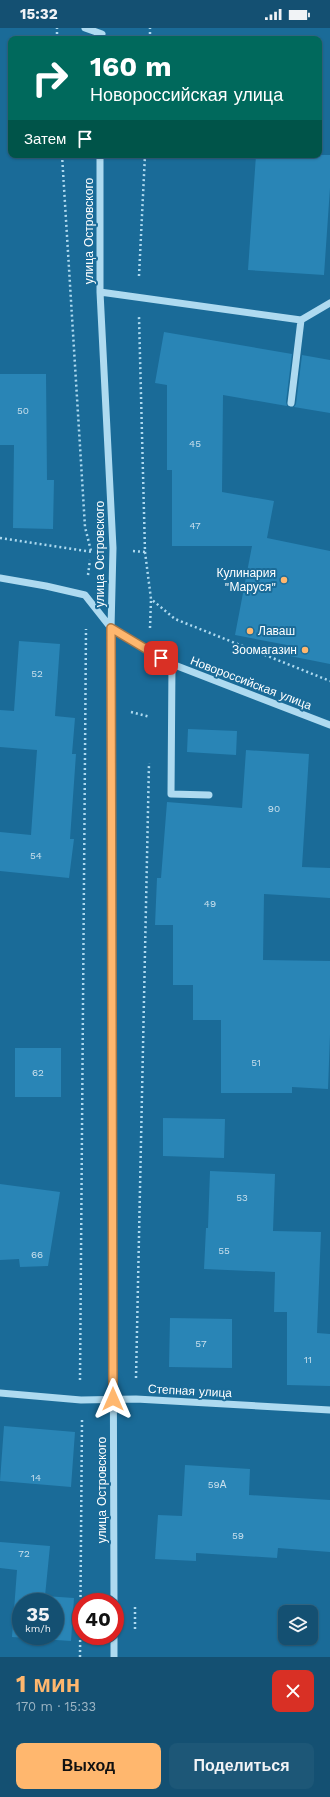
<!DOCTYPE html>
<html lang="ru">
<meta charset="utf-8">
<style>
:root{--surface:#145072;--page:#1d5777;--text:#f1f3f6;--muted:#9db5c4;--line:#336784;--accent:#ffb76e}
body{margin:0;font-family:"Work Sans",sans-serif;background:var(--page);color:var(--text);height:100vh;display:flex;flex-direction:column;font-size:15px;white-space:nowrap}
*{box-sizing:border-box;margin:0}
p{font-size:13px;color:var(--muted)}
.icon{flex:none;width:22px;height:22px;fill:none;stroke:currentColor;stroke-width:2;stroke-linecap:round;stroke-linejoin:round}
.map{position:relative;height:1629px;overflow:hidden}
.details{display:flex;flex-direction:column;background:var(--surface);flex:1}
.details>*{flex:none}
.guide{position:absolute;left:8px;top:8px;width:314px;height:122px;border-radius:8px;box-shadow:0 1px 3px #0004,0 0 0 1px var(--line);background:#00695c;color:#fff;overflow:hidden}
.tools{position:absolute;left:278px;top:1577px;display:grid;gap:8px}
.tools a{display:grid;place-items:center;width:40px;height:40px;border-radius:8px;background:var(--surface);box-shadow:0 1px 3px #0004,0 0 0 1px var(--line);font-size:20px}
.speed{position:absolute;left:12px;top:1565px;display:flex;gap:8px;font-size:20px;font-weight:700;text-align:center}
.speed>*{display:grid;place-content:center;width:52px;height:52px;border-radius:50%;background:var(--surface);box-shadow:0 1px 3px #0004,0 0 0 1px var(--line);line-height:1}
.speed small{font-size:10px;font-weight:400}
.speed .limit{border:6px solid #d22;background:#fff;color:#111}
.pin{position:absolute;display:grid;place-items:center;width:34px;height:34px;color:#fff;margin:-17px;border-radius:8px;box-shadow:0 2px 6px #0006}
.me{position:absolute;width:44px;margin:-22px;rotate:0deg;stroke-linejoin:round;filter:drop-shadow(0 0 3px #0008)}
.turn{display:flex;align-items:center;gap:14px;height:84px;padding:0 16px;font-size:18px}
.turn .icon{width:52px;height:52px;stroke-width:2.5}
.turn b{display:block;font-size:28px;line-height:34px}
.then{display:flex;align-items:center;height:38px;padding:0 16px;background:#0003;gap:8px;font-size:15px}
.round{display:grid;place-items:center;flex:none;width:42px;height:42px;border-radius:8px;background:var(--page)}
.overview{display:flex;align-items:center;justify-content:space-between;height:68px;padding:0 16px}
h1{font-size:24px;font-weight:700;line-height:30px;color:var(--accent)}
.action{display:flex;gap:8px;margin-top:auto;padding:8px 16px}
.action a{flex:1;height:46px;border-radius:8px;background:var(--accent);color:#111;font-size:16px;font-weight:700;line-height:46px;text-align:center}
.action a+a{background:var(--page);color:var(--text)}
.status{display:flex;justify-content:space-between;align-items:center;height:28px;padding:0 20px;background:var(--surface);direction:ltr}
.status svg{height:11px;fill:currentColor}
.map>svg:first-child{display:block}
</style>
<div class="status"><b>15:32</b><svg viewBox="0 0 49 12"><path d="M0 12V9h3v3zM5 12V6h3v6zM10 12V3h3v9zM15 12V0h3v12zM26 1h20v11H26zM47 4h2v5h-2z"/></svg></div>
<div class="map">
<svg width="330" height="1629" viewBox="0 0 330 1629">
<rect width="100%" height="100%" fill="#1a6b98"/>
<path fill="#2985b6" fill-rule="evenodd" d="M256 127H330V160L324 247 248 242Z
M164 304 292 326 286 374 287 378 223 367 222 464 274 473 267 510 330 523V636L285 627 287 617 235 607 252 518H172V442H167V357L155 355Z
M302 327 330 332V385L294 379 296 376Z
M0 346H46L47 452H54L53 501 13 500 14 417H0Z
M19 613 60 616 55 688 75 690 72 726H76L70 811H74L69 850 0 843V804L31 807 37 722 0 719V682L14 683Z
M188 701 237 703 236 727 187 724Z
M246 722 309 726 302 839 330 840V870L264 866 263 932 330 933V1007L328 1061 292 1059V1065H221V992H193V957H173V897H155L157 850H161L167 774 242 780Z
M15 1020H61V1069H15Z
M163 1090 225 1091 224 1130 163 1128Z
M210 1143 275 1146 273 1203 321 1204 317 1305 330 1306V1358L287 1357V1284H274L275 1244 204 1241 206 1200H208Z
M0 1156 60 1164 48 1238 20 1239 19 1231 0 1232Z
M170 1290 232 1291V1340L169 1339Z
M4 1398 75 1404 71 1459 0 1453Z
M185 1437 250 1441 249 1467 330 1472V1524L278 1520 277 1530 196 1525V1533L155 1531 158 1487 182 1488Z
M0 1514 50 1518 45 1568 74 1570 71 1613 12 1609 17 1542 0 1540ZM21 1574H55V1608H21Z"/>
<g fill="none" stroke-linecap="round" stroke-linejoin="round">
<path stroke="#aedaf0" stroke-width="2.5" stroke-dasharray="2 3" stroke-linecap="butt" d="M57 11V0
M150 11V0
M62 127 85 499 91 523
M139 248 145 127
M0 510 92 524
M133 523 145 524 139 289
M145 524 151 571 175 591 330 653
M88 547 90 532
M150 600 151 571
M131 684 150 689
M136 1350 149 735
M80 1352 86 601
M135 1579V1602
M80 1629 82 1391"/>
<path stroke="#aedaf0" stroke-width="7" d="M85 0 102 6
M100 127V264L113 520 111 600 114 1574
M100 264 301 292 330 275
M291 375 301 292
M0 550 46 558 85 567 111 600 172 636 330 697
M172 636 171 766 209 767
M0 1365 81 1372 136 1371 330 1382
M114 1608V1629"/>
</g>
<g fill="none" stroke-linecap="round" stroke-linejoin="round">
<defs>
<path id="route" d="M113 1371 111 600 161 630"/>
</defs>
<use href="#route" stroke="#a67748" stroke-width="10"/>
<use href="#route" stroke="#ffb76e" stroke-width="7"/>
</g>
<g fill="#ffb76e" stroke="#1a6b98" stroke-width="1.5">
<circle cx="284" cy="552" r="4"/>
<circle cx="250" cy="603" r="4"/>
<circle cx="305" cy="622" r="4"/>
</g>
<g text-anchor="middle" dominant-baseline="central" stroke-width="4" stroke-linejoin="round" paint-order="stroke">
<g font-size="10" fill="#cae0ed">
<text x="23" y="382">50</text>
<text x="195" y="415">45</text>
<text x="195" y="497">47</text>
<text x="37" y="645">52</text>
<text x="274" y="780">90</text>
<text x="36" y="827">54</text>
<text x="210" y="875">49</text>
<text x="256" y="1034">51</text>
<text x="38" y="1044">62</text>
<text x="242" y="1169">53</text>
<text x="224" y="1222">55</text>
<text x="37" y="1226">66</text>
<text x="201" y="1315">57</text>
<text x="308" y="1331">11</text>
<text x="36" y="1449">14</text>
<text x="217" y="1456">59А</text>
<text x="238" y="1507">59</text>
<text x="24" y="1525">72</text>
</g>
<g font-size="12" fill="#fff" stroke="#1a6b98">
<text transform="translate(89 203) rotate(-90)">улица Островского</text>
<text transform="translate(100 526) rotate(-90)">улица Островского</text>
<text transform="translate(251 655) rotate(21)">Новороссийская улица</text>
<text transform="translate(190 1363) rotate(3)">Степная улица</text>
<text transform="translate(102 1462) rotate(-90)">улица Островского</text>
</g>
<g font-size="12" fill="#fff" stroke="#1a6b98" text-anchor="end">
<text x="276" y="545">Кулинария<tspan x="276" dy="14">"Маруся"</tspan></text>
<text x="258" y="603" text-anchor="start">Лаваш</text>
<text x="297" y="622">Зоомагазин</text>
</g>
</g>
</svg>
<div class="tools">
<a><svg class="icon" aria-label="layers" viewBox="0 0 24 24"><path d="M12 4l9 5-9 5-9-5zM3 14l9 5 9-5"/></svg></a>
</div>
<div class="speed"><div>35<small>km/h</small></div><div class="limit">40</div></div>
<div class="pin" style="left:161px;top:630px;background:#d93025"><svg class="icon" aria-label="arrive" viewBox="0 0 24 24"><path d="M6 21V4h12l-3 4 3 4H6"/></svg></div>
<svg class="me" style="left:113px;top:1371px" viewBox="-20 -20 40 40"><path d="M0-17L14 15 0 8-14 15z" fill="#ffb76e" stroke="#fff" stroke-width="4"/></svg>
<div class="guide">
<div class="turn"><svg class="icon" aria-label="right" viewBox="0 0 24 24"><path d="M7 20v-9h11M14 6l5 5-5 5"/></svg><div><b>160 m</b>Новороссийская улица</div></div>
<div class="then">Затем<svg class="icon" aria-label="arrive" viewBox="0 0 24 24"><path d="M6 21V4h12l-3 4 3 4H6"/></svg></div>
</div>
</div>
<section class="details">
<div class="overview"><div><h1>1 мин</h1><p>170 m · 15:33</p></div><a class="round" style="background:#d93025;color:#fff"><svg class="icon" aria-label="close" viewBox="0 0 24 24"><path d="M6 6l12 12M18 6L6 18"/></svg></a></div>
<div class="action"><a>Выход</a><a>Поделиться</a></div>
</section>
